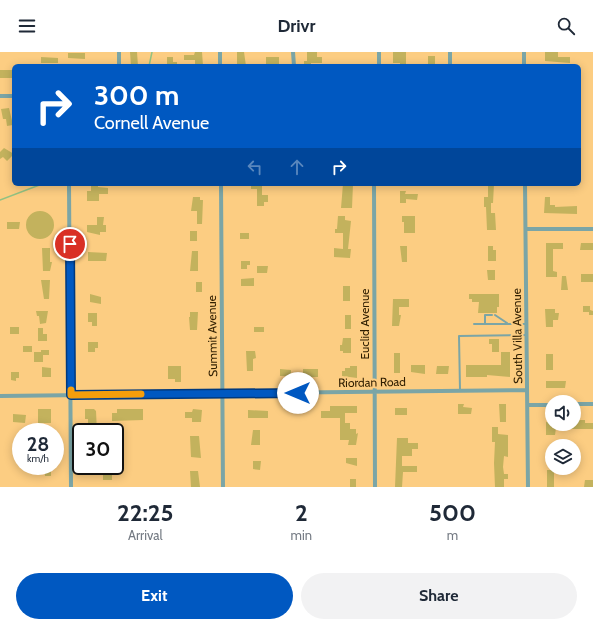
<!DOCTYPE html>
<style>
:root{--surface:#fff;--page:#f2f2f3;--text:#1f2937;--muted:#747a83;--accent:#0058c1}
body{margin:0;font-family:Cabin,sans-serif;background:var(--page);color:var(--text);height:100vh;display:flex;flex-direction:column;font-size:15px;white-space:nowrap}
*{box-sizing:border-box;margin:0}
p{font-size:13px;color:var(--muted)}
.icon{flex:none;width:22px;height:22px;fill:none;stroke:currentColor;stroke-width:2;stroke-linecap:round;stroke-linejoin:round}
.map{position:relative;height:435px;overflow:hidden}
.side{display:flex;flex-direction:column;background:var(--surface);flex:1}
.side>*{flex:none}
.guide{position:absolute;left:12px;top:12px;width:569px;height:122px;border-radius:6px;box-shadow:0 2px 10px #0003;background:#0058c1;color:#fff;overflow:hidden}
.controls{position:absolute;left:545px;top:343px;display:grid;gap:8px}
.controls a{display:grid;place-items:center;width:36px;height:36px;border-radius:50%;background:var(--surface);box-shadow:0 2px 10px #0003;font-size:20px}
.speed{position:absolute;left:12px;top:371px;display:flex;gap:8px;font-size:20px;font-weight:700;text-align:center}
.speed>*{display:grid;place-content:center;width:52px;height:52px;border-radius:50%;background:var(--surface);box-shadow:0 2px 10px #0003;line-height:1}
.speed small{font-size:10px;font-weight:400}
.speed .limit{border:2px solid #111;border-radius:6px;background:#fff;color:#111}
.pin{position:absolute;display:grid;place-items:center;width:34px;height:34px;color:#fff;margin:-17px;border:2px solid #fff;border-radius:50%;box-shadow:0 1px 4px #0007}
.me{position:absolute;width:44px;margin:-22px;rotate:270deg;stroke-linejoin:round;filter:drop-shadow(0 0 3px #0008)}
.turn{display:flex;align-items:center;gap:14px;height:84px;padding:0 16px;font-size:18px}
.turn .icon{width:52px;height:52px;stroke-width:2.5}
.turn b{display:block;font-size:28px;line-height:34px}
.lanes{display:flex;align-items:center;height:38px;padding:0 16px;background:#0003;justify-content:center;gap:20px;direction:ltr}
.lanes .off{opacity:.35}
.eta{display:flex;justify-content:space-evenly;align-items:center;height:68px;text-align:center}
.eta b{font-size:24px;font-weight:800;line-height:28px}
.action{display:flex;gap:8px;margin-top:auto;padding:8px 16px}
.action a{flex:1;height:46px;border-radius:24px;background:var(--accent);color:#fff;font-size:16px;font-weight:800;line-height:46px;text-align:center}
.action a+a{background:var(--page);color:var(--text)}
header{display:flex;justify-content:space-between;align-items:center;height:52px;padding:0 16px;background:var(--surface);font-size:18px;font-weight:800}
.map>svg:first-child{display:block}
</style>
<header><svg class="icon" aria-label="menu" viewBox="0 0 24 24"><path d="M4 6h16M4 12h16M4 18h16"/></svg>Drivr<svg class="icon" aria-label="search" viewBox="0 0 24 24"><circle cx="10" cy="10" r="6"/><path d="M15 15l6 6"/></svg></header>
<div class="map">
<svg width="593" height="435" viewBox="0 0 593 435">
<rect width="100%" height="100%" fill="#fccd82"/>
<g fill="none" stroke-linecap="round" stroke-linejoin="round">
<path stroke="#92c282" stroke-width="1.5" d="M149 14 152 0
M0 148 42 132"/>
</g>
<path fill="#c3b25d" d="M130 0H137L138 14H131Z
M195 0H202L203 14H195V8H184V3H194Z
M237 0H244L246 14H237Z
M307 0H317V5H322V11H311V14H304V9H307Z
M393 0H406V14H400V11H393Z
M545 0H558V5H570V11L545 9Z
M68 1H85V7L68 6Z
M428 4H435V14H428Z
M41 5 58 6V11H41Z
M167 5H173V10H177V14L167 12Z
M266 5H279V12L266 14Z
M0 18H14V26H0Z
M9 56 13 73 7 74 6 67H3L1 57Z
M4 96 14 102 7 109 3 105 0 107V100Z
M91 132H98V135L108 136V142H99V149H87V139H91Z
M251 132H262V143H268V150H264V154H257V137H251Z
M343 132H353L352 156H341Z
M488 132H494L493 151H491V161H495L496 178H487L486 155H484V145H488Z
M400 139H406L405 142H418L417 148 406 147V151H400Z
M193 145H200V148H203L202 172H197V159H191Z
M545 145H550V153H555V155L577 154V162L544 161Z
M26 173a14 14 0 1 1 28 0a14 14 0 1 1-28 0Z
M338 164H345V168L351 169 348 197H351L350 206 334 205V196L343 197V181H335V177H337Z
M402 164H415V181H404V170H402Z
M97 165H104L103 173H106V180H100V183L87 180V173H97Z
M7 170H20L19 177H7Z
M190 179H197V189H190Z
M240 181H249V187H240Z
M546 191H563V197H553V219L557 220V225H546Z
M581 191H593V198H580Z
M400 194H407V210H402Z
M488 194H493V198H496V209H488Z
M42 196H50V210H52L50 219H43Z
M192 199H198V219H190Z
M88 200 107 201 106 209H88Z
M241 209H250V213H247V217H241Z
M257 214H268L267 221H257Z
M487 218H495V228H488Z
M581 222H593V230H581Z
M562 224H566L568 238H561Z
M254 226V234H241V227Z
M41 228H50L49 247H44Z
M196 230H202V240H196Z
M343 234H350V249H343Z
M90 242 101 245V252L90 250Z
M469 242H499V255H497V261H478L479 250H472V247H469Z
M393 247H409V255H399V263H401L399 274H392Z
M583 254H590V258L593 259V263H589V260H583Z
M545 257H555V261H559L558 268H553V275H546Z
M36 259H48L46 271 40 272 39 264H37Z
M190 260H198L197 278H190L189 265H190Z
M88 261H97V274H92V270H88Z
M345 263H351V277H345Z
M10 275H19V282H10Z
M254 275H264V280H254Z
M38 276H43V282H47V289H38Z
M343 286H351V301H343V299H340V293H342Z
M489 287H499V300H492V292H489Z
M88 290H98V296H95V300H88Z
M23 294H32V300H23Z
M41 298H49V303H43V310H34V300H41Z
M246 299H255L256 306 253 307V319H247Z
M501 300H510V325L487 323V325H466V313H501Z
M394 301H400V321H394Z
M546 302H553V318H546Z
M411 313H425V322L411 320Z
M168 314H181V330H175V327H168Z
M350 314H357V326L342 324V319H345V316H350Z
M437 314H449L448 322H436Z
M42 315 51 316V325H42Z
M280 317 291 318V324H280Z
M303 317H318V325H303Z
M11 320H19V326H16V329L11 328Z
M546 329H566L565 336H546Z
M458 352H464L463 355 472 356 471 362H458Z
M499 352H506V370H500Z
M330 354H357V361H345V371H350V377H356V382L358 381 356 393H348L349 388H340V366H321V359H330Z
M395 356H407V363H395Z
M38 357H51V371H38Z
M85 357H94L96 359 97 380H84V376H88V367H85Z
M117 357H143V368L112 369V361H117Z
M193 357 202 358 201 370H192V366H185V360H192Z
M248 358 268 359V366H248Z
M13 362 26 363 25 371 13 370Z
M574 368H585V371H593V377H565V372H574Z
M546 370H552V376H556L555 383H546Z
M492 375H498V382L508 383V405L504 404 503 415 504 422H508V427H504V435H495L494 411 495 390H492Z
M253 378H260V393H251Z
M190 384H199L201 406 191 405Z
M397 386H408V391H418V397H412V404H402V414H417V420H403L402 435H395Z
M547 397 552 398V408L546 407Z
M346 406H357V414L346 411Z
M253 409H261L260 418 253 417Z
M45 414H51V424H45Z
M100 414H112V428H103V418H100Z
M547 418H554V435H547Z
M190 419H198L200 435H191Z
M350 427H356V435H350Z
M585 428H593V435H584Z"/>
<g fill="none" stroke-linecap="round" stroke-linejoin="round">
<path stroke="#7ba5a6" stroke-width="2" d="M495 263 507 271
M474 272H525
M485 272V263H492
M460 338 459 284 526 283"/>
<path stroke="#7ba5a6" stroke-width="4" d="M119 0V14
M220 0V14
M293 0 294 14
M379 0V14
M450 0V14
M524 14V0
M0 44H14
M69 132 71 435
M221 132 223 435
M374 132 375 435
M525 132 528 435
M526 177H593
M0 344 527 338
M574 352H593
M528 353H552"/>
</g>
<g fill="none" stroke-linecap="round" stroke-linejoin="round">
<defs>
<path id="route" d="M70 192 71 343 298 341"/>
</defs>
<use href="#route" stroke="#00397d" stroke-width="10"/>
<use href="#route" stroke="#0058c1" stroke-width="7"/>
<path stroke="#f59e0b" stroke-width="7" d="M71 338V343L141 342"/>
</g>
<g text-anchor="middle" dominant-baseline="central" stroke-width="4" stroke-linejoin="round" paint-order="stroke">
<g font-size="12" fill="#301e00" stroke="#fccd82">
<text transform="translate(364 272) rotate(-90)">Euclid Avenue</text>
<text transform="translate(212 284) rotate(-91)">Summit Avenue</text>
<text transform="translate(517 284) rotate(-91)">South Villa Avenue</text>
<text transform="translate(372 330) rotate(-1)">Riordan Road</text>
</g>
</g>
</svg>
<div class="controls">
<a><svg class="icon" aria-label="sound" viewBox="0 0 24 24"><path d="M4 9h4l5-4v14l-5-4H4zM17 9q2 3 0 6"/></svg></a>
<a><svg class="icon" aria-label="layers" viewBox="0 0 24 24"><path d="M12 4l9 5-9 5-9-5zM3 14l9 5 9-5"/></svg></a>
</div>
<div class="speed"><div>28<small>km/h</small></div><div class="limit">30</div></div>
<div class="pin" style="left:70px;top:192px;background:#d93025"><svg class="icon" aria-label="arrive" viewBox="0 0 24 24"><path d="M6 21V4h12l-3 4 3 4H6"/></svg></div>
<svg class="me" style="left:298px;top:341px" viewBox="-20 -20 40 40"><circle r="19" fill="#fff"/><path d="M0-13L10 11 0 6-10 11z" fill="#0058c1"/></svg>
<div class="guide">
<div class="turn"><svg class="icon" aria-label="right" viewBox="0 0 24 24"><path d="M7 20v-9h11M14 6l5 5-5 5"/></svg><div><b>300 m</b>Cornell Avenue</div></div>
<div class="lanes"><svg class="icon off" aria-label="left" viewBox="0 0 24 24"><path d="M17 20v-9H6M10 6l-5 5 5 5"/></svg><svg class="icon off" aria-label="ahead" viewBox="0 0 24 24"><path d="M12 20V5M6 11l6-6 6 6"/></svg><svg class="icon" aria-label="right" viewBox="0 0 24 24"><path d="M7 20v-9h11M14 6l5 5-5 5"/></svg></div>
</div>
</div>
<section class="side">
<div class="eta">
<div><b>22:25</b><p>Arrival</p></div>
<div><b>2</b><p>min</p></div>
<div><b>500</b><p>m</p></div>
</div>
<div class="action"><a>Exit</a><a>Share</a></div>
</section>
